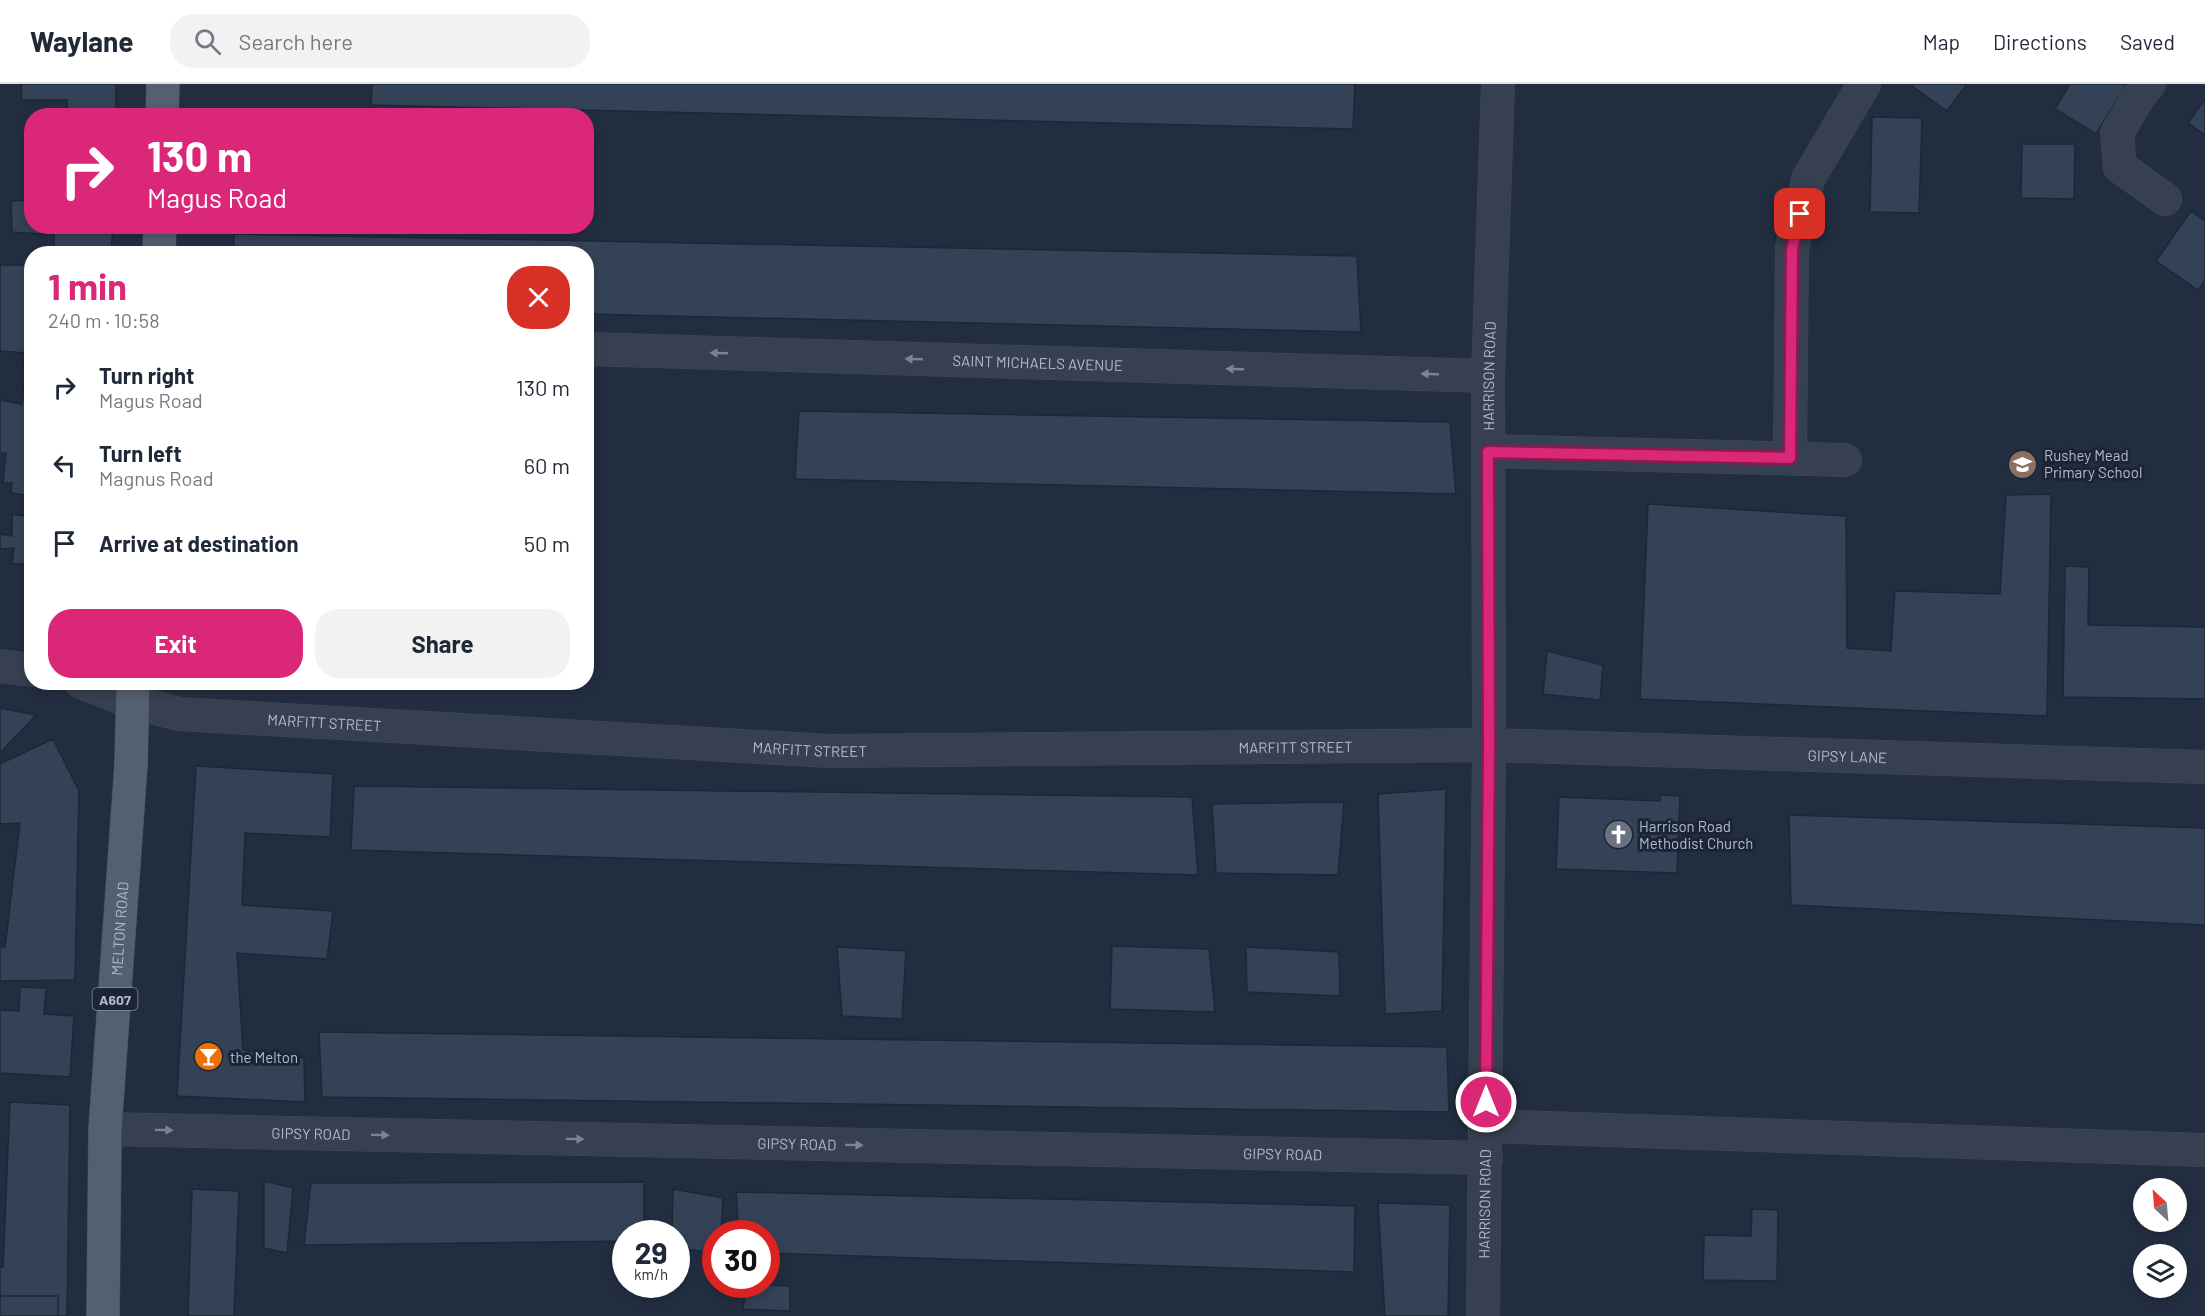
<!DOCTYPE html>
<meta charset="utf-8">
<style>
:root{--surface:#fff;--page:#f2f2f3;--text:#1f2937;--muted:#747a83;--line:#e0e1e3;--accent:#db2777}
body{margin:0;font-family:Barlow,sans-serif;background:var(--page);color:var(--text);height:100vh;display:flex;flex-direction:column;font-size:22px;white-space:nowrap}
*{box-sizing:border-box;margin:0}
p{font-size:20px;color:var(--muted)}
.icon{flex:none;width:33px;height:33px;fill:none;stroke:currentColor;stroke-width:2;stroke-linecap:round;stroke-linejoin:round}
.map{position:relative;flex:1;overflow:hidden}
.panel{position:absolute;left:24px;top:162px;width:570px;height:444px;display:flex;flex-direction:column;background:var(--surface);border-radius:24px;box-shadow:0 3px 9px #0003}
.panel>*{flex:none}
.banner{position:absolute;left:24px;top:24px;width:570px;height:126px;border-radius:24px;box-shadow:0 3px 9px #0003;background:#db2777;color:#fff;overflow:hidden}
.needle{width:39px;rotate:334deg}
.buttons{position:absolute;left:2133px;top:1094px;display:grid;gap:12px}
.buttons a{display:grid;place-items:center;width:54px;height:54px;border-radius:50%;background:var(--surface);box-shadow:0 3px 9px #0003;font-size:30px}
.speed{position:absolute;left:612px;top:1136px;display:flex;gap:12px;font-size:30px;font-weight:700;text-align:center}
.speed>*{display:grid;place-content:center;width:78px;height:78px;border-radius:50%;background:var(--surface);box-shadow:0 3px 9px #0003;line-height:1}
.speed small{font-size:15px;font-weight:400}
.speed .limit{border:9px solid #d22;background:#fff;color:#111}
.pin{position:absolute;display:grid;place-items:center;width:51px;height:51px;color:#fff;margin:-26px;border-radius:12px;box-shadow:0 3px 9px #0006}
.me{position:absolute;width:66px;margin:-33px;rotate:0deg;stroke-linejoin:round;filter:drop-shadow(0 0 4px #0008)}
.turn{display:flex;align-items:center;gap:21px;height:126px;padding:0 24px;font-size:27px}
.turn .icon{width:78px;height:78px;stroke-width:2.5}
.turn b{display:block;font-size:42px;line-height:51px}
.round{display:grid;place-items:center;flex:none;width:63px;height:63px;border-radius:24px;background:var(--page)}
.head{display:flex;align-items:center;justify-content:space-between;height:102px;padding:0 24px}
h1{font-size:36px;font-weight:700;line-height:45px;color:var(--accent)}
.cta{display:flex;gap:12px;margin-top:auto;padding:12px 24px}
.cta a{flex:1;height:69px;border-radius:24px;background:var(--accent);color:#fff;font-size:24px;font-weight:700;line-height:69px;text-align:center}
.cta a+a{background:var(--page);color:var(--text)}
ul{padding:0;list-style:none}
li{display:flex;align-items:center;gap:18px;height:78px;padding:0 24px}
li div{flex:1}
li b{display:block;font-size:22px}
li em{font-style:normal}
header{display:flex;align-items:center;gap:36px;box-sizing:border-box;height:84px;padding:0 30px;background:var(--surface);border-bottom:2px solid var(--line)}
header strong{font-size:28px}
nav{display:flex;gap:33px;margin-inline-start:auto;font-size:21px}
.search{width:420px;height:54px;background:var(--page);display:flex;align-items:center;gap:15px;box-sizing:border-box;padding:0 21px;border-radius:24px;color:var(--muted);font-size:22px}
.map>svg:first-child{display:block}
</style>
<header>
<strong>Waylane</strong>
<div class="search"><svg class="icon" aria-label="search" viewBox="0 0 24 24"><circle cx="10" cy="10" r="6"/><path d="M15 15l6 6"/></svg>Search here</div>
<nav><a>Map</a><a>Directions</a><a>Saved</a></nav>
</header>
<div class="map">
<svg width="2205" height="1232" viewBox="0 0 2205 1232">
<rect width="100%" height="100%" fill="#222e40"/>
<path fill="#344257" stroke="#1d2737" stroke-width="1.5" d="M21 0H116V32H68L67 16H22Z
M372 0H1355L1353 45 371 21Z
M1909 0H1967L1947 27Z
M2070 0H2123L2126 2 2096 50 2055 25Z
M2205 15V51L2188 39Z
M294 25V32H232V27Z
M1872 33 1922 34 1919 129 1870 128Z
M2022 60H2075L2074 115 2021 114Z
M32 116V142H113L111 170H37L54 168V151L12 148 11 117Z
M2191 127 2205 137V196L2198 206 2156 177Z
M234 150 1357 172 1361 248 586 230V170H234Z
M0 181H32V283L23 282 25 269 0 267Z
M24 300 32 301V412L11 409 12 399H3L6 369H0V316L22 320Z
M799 327 1450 338 1456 410 795 395Z
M2051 410 2047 632 1640 615 1648 420 1846 432 1847 564 1891 567 1895 507 2000 510 2006 411Z
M12 430 32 433V480H12L14 464 0 465V450L12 452Z
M2065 482 2089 483 2088 541 2205 543V615L2063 613Z
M1547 567 1603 581 1600 616 1543 610Z
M0 624 36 631 0 669Z
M53 655 79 707 75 896 0 897V863H5L20 739 0 740V680Z
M196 682 333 690 330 753 245 749 242 821 333 827 327 875 237 869 243 966 304 974 305 1018 177 1012Z
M354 702 1192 713 1198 791 351 766Z
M1446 705 1442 927 1385 930 1378 710Z
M1660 711 1680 712 1677 789 1556 785 1559 713 1660 717Z
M1344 718 1338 791 1216 789 1212 720Z
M1789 731 2205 744V841L1791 821Z
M1112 862 1209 865 1215 928 1110 925Z
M837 863 906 867 902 935 842 932Z
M1246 863 1339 868 1340 912 1247 908Z
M20 903 46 904 44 930 74 932 70 993 0 989V926L19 927Z
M319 948 1447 963 1449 1028 322 1013Z
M10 1018 70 1021 67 1232H0V1182L3 1183Z
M264 1097 293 1104 287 1169 264 1164Z
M644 1098V1149H626V1157L304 1161 311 1099Z
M192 1105 239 1107 234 1232H188Z
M673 1105 723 1114 721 1149H716V1169L676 1164V1149H672Z
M736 1108 1355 1122 1354 1188 766 1169V1149H739Z
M1378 1119 1450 1121 1448 1232H1385Z
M1752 1125 1778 1126 1777 1197 1703 1196 1704 1151 1751 1152Z
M747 1200 790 1202V1227L743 1225Z
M0 1212H58V1232H0Z"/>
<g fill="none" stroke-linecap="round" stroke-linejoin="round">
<defs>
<g id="minor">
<path d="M2149 0 2141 9 2117 49 2120 83 2165 115"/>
<path id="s1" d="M586 265 1488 292"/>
<path d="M1488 367 1845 376"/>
<path d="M1790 374 1792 165 1808 95 1864 0"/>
<path d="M0 582 32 586"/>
<path id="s2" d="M81 598 132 618 179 630 830 667 1489 661 2205 683"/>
<path d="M1486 1042 2205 1066"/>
<path id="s3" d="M105 1045 1486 1074"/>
<path id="s4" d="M1483 1232 1489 661 1488 292 1498 0"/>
</g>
<g id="major">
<path d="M162 32 163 0"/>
<path d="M159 170 160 142"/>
<path id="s5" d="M103 1232 105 1045 131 681 133 598"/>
</g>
</defs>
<use href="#minor" stroke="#3f4959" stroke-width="34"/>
<use href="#major" stroke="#3f4959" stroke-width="34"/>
<use href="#minor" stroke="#364050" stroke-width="33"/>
<use href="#major" stroke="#545f70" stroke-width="33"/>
</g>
<defs><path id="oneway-solid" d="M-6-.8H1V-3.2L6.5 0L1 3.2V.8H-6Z" transform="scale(1.5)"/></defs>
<g fill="#7a8494">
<use href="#oneway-solid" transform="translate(719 269) rotate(-178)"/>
<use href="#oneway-solid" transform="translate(914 275) rotate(-178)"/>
<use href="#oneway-solid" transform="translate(1235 285) rotate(-178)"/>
<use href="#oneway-solid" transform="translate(1430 290) rotate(-178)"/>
<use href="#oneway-solid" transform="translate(164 1046) rotate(1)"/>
<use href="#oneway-solid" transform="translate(380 1051) rotate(1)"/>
<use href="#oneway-solid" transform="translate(575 1055) rotate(1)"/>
<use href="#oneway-solid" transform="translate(854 1061) rotate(1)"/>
</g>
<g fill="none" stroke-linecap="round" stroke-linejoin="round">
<defs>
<path id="route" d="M1486 1018 1489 661 1488 368 1790 374 1792 165 1800 130"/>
</defs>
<use href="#route" stroke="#8e194d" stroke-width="15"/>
<use href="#route" stroke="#db2777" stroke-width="10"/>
</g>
<defs>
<symbol id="school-disc" viewBox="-11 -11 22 22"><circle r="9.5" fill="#8d6e63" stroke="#1b2535"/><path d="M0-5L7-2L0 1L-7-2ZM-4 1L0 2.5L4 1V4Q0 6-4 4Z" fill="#fff"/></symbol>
<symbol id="church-disc" viewBox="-11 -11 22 22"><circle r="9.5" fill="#6b7280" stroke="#1b2535"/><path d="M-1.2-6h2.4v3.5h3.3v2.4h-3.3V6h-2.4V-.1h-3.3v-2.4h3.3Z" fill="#fff"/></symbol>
<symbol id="bar-disc" viewBox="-11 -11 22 22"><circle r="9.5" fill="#e8710a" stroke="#1b2535"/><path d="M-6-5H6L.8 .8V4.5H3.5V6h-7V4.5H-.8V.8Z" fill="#fff"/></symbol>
</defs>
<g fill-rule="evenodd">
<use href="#school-disc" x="2006" y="364" width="33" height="33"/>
<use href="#church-disc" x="1602" y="734" width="33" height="33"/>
<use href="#bar-disc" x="192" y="956" width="33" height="33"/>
</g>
<g text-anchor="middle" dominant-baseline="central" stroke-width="6" stroke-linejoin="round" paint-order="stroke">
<rect fill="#1b2535" stroke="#858e9e" stroke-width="1.5" x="92.5" y="904" width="45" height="22" rx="4.5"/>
<g font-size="14" font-weight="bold" fill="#b2bbcb">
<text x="115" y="915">A607</text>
</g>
<g font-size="15" fill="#b2bbcb" stroke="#1b2535">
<text stroke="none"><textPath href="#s1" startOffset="452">SAINT MICHAELS AVENUE</textPath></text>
<text stroke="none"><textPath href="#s4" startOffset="940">HARRISON ROAD</textPath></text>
<text stroke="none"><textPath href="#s2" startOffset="249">MARFITT STREET</textPath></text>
<text stroke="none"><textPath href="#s2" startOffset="1221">MARFITT STREET</textPath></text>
<text stroke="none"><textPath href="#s2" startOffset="735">MARFITT STREET</textPath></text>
<text stroke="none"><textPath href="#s2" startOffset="1773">GIPSY LANE</textPath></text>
<text stroke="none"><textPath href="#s5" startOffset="388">MELTON ROAD</textPath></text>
<text stroke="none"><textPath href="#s3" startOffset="206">GIPSY ROAD</textPath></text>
<text stroke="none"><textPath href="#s3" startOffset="692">GIPSY ROAD</textPath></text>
<text stroke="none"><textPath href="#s3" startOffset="1178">GIPSY ROAD</textPath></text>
<text stroke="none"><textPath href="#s4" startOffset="112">HARRISON ROAD</textPath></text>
</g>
<g font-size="15" fill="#b2bbcb" stroke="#1b2535" text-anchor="start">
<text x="2044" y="371">Rushey Mead<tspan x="2044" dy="17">Primary School</tspan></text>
<text x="1639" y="742">Harrison Road<tspan x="1639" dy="17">Methodist Church</tspan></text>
<text x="230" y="973">the Melton</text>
</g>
</g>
</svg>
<div class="buttons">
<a><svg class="needle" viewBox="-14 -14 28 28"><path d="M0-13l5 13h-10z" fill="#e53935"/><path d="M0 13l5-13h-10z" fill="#747a83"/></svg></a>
<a><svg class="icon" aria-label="layers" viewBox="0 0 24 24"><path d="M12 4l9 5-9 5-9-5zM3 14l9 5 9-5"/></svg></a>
</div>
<div class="speed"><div>29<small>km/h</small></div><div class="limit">30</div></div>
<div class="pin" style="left:1800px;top:130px;background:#d93025"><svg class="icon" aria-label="arrive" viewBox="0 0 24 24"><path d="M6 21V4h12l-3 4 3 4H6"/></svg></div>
<svg class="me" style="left:1486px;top:1018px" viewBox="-20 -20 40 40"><circle r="17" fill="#db2777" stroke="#fff" stroke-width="3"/><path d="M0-11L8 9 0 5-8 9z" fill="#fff"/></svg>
<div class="banner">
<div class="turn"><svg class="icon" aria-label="right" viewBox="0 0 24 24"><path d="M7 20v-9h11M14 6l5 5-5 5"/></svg><div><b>130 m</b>Magus Road</div></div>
</div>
<section class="panel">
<div class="head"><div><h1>1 min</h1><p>240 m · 10:58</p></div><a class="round" style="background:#d93025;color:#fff"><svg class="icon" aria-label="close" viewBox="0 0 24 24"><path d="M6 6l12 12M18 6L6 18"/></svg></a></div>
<ul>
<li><svg class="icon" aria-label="right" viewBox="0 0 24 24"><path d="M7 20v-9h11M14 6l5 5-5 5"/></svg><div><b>Turn right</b><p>Magus Road</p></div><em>130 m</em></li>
<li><svg class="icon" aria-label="left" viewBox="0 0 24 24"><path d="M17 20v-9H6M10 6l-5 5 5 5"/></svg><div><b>Turn left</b><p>Magnus Road</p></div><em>60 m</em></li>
<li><svg class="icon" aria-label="arrive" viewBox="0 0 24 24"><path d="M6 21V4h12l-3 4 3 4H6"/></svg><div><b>Arrive at destination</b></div><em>50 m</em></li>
</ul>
<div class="cta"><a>Exit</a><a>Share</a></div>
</section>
</div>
